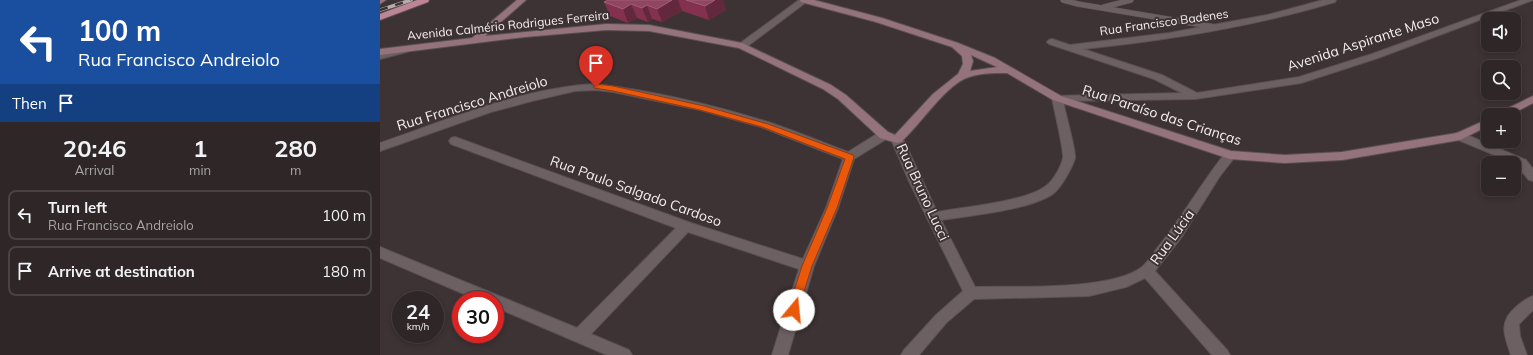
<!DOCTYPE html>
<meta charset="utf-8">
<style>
:root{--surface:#2e2627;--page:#362e2f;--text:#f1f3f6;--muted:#a7a5a7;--line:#494344}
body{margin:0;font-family:Mulish,sans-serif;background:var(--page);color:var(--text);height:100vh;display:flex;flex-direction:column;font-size:15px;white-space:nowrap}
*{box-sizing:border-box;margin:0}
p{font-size:13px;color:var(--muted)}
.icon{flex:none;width:22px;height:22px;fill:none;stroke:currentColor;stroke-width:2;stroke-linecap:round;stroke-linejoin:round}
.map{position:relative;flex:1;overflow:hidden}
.sheet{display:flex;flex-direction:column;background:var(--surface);width:380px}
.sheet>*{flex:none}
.banner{background:#1a4fa0;color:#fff;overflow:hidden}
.buttons{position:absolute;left:1101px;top:12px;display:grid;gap:8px}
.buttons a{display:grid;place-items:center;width:40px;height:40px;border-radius:8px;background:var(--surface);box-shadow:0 2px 6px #0003,0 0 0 1px var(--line);font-size:20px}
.speed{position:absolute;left:12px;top:291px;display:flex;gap:8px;font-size:20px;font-weight:700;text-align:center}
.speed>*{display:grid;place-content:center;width:52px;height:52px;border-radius:50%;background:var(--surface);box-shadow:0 2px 6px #0003,0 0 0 1px var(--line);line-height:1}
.speed small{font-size:10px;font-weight:400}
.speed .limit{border:6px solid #d22;background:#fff;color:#111}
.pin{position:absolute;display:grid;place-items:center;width:34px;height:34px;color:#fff;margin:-41px -17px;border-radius:50% 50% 50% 0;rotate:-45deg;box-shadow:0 0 4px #0007}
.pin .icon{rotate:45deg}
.me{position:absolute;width:44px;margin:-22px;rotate:17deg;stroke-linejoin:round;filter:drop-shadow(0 0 3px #0008)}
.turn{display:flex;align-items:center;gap:14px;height:84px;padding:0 12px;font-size:18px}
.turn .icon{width:52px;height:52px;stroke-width:2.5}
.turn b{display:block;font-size:28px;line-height:34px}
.then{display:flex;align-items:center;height:38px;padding:0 12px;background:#0003;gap:8px;font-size:15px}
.eta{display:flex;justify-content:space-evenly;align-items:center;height:68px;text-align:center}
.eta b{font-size:24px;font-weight:700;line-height:28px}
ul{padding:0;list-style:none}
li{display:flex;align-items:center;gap:12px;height:50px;margin:0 8px 6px;padding:0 4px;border:2px solid var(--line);border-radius:8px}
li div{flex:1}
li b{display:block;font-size:15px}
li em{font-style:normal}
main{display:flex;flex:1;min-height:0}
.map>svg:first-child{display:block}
</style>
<main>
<section class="sheet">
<div class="banner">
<div class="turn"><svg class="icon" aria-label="left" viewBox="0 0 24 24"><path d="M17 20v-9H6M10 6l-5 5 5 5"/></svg><div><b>100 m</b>Rua Francisco Andreiolo</div></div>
<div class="then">Then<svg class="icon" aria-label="arrive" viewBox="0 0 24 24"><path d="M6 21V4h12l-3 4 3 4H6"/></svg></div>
</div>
<div class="eta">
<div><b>20:46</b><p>Arrival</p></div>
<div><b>1</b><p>min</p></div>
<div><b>280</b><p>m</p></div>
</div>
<ul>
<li><svg class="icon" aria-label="left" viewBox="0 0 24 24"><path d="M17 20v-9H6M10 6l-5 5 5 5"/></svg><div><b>Turn left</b><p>Rua Francisco Andreiolo</p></div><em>100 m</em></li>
<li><svg class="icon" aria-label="arrive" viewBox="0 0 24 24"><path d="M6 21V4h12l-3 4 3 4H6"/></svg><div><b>Arrive at destination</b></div><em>180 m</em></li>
</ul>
</section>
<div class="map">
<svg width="1153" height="355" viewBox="0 0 1153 355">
<rect width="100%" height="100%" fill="#3d3234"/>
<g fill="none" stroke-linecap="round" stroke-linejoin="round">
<defs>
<path id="lane" d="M683 0 698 4 835 27
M724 7 751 0"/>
<path id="street" d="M419 0H429L365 48H359L357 46 359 44Z
M943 0H956L955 2C872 27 789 40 703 49L782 75 817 93 919 77 992 54 1141 0H1153L998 58 921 83 815 99 683 101C685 112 696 150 695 158 693 166 682 186 675 192 657 209 587 216 561 220L595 287C635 286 731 291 762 267 768 262 774 252 779 246 803 216 822 182 846 152H854L856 155 854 158 840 176 801 238 775 271 847 350 850 355H832L765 278 746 287 709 296 594 299 566 323 539 355H521L524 350 556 315 583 291 529 181 511 139 513 136H521L523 139 557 212C584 207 645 202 666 186 673 181 681 167 683 158 684 150 674 109 672 98L673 96 802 93 774 79 669 44 667 42 669 40 672 39 690 45 789 33 887 15Z
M24 47 29 50 27 52 0 59V53Z
M216 84C273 91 333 105 388 122 415 131 442 142 468 152L500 132H508L510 135 508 138 474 159 458 208 434 266 408 355H392L419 269 308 232 211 334 249 350 252 355H227L115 307V300H98L0 258V247L197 328 296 228 71 144 69 141 71 138 75 137 311 223 423 259 446 208 463 159 381 127 320 110 233 92 216 90 195 91 152 101 111 112 0 151V143C67 120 145 87 216 84Z
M1080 132 1146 160 1153 169V181L1149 180 1134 163 1076 139 1074 136 1076 133Z
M1153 296V310L1139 324 1140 336 1147 355H1131C1124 335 1118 322 1137 306 1142 302 1147 298 1153 296Z"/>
<path id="secondary" d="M0 0H6L0 4Z
M137 0H146L105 36 226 24 269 25 362 43 451 85 466 95 508 132 515 135 553 94 578 74 583 64 582 56 572 47 496 22 421 2 420 0H434L502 18 578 43 615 58 681 96 851 151 905 155 962 152 1077 133 1108 119V126L1080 140 962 160 905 163 850 159 673 100 627 73C613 73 597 73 584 79 564 89 543 120 527 136L521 142 517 143 500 138 458 99 443 89 359 48 269 31 226 30 145 37 0 55V49L92 38ZM591 55 617 67 590 71 593 61Z
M1153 96V103L1130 115H1117L1118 113Z"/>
<path id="primary" d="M37 0H49L48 2 0 20V14Z"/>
</defs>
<use href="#lane" stroke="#5a5053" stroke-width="6"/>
<use href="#street" stroke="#5a5053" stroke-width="2"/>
<use href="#secondary" stroke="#5a5053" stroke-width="2"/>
<use href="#primary" stroke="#5a5053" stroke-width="2"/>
<use href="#lane" stroke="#6d6063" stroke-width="5"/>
<use href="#street" fill="#6d6063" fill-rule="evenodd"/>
<use href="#secondary" fill="#95737c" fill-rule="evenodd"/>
<use href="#primary" fill="#bd8694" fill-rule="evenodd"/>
<defs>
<path id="rail" d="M0 10 31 0"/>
</defs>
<use href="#rail" stroke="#b5acae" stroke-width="3.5"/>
<use href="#rail" stroke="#3d3234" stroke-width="2.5" stroke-dasharray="8" stroke-linecap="butt"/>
</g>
<path fill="#83314f" d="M228 0H343L346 10 329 20 302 11 282 22 272 19 268 22 257 18 248 23 230 16 224 2Z"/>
<path fill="#62293d" d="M292 0H298L302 11 282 22 277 9Z
M335 0H343L346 10 329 20 325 6Z
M251 4 257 18 248 23 243 9Z
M267 5 272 19 268 22 262 8Z"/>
<path fill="#904560" stroke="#9f5f76" d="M228 0H292L277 9 267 5 262 8 251 4 243 9 224 2Z
M306 0H335L325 6Z"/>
<path fill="#ea580c" stroke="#983908" d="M216 84 233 86 324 106 388 124 473 155 474 157 457 208 432 266 417 314 414 315 410 314 408 310 422 266 447 208 465 159 382 127 320 110 233 91 214 88V85Z"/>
<g text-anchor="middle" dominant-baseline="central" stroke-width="4" stroke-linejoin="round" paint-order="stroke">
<g font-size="12" fill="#f4ecee" stroke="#3d3234">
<text transform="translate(784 22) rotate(-8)">Rua Francisco Badenes</text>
<text transform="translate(128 25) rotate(-6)">Avenida Calmério Rodrigues Ferreira</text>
</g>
<g font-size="14" fill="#f4ecee" stroke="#3d3234">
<text transform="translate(983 42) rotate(-18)">Avenida Aspirante Maso</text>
<text transform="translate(92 103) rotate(-17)">Rua Francisco Andreiolo</text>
<text transform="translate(782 115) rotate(18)">Rua Paraíso das Crianças</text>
<text transform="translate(256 191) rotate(20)">Rua Paulo Salgado Cardoso</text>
<text transform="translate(543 192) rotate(65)">Rua Bruno Lucci</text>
<text transform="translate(792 237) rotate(-54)">Rua Lúcia</text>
</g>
</g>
</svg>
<div class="buttons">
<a><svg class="icon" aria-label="sound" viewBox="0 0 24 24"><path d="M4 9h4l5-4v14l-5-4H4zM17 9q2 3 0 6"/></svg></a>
<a><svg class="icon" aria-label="search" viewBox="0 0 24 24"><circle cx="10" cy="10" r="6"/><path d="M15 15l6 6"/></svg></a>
<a>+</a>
<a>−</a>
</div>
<div class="speed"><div>24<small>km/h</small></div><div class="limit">30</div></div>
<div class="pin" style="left:216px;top:87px;background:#d93025"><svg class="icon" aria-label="arrive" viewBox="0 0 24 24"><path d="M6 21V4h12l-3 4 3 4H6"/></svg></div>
<svg class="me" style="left:414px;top:310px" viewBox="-20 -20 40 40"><circle r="19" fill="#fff"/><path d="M0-13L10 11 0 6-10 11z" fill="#ea580c"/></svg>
</div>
</main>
